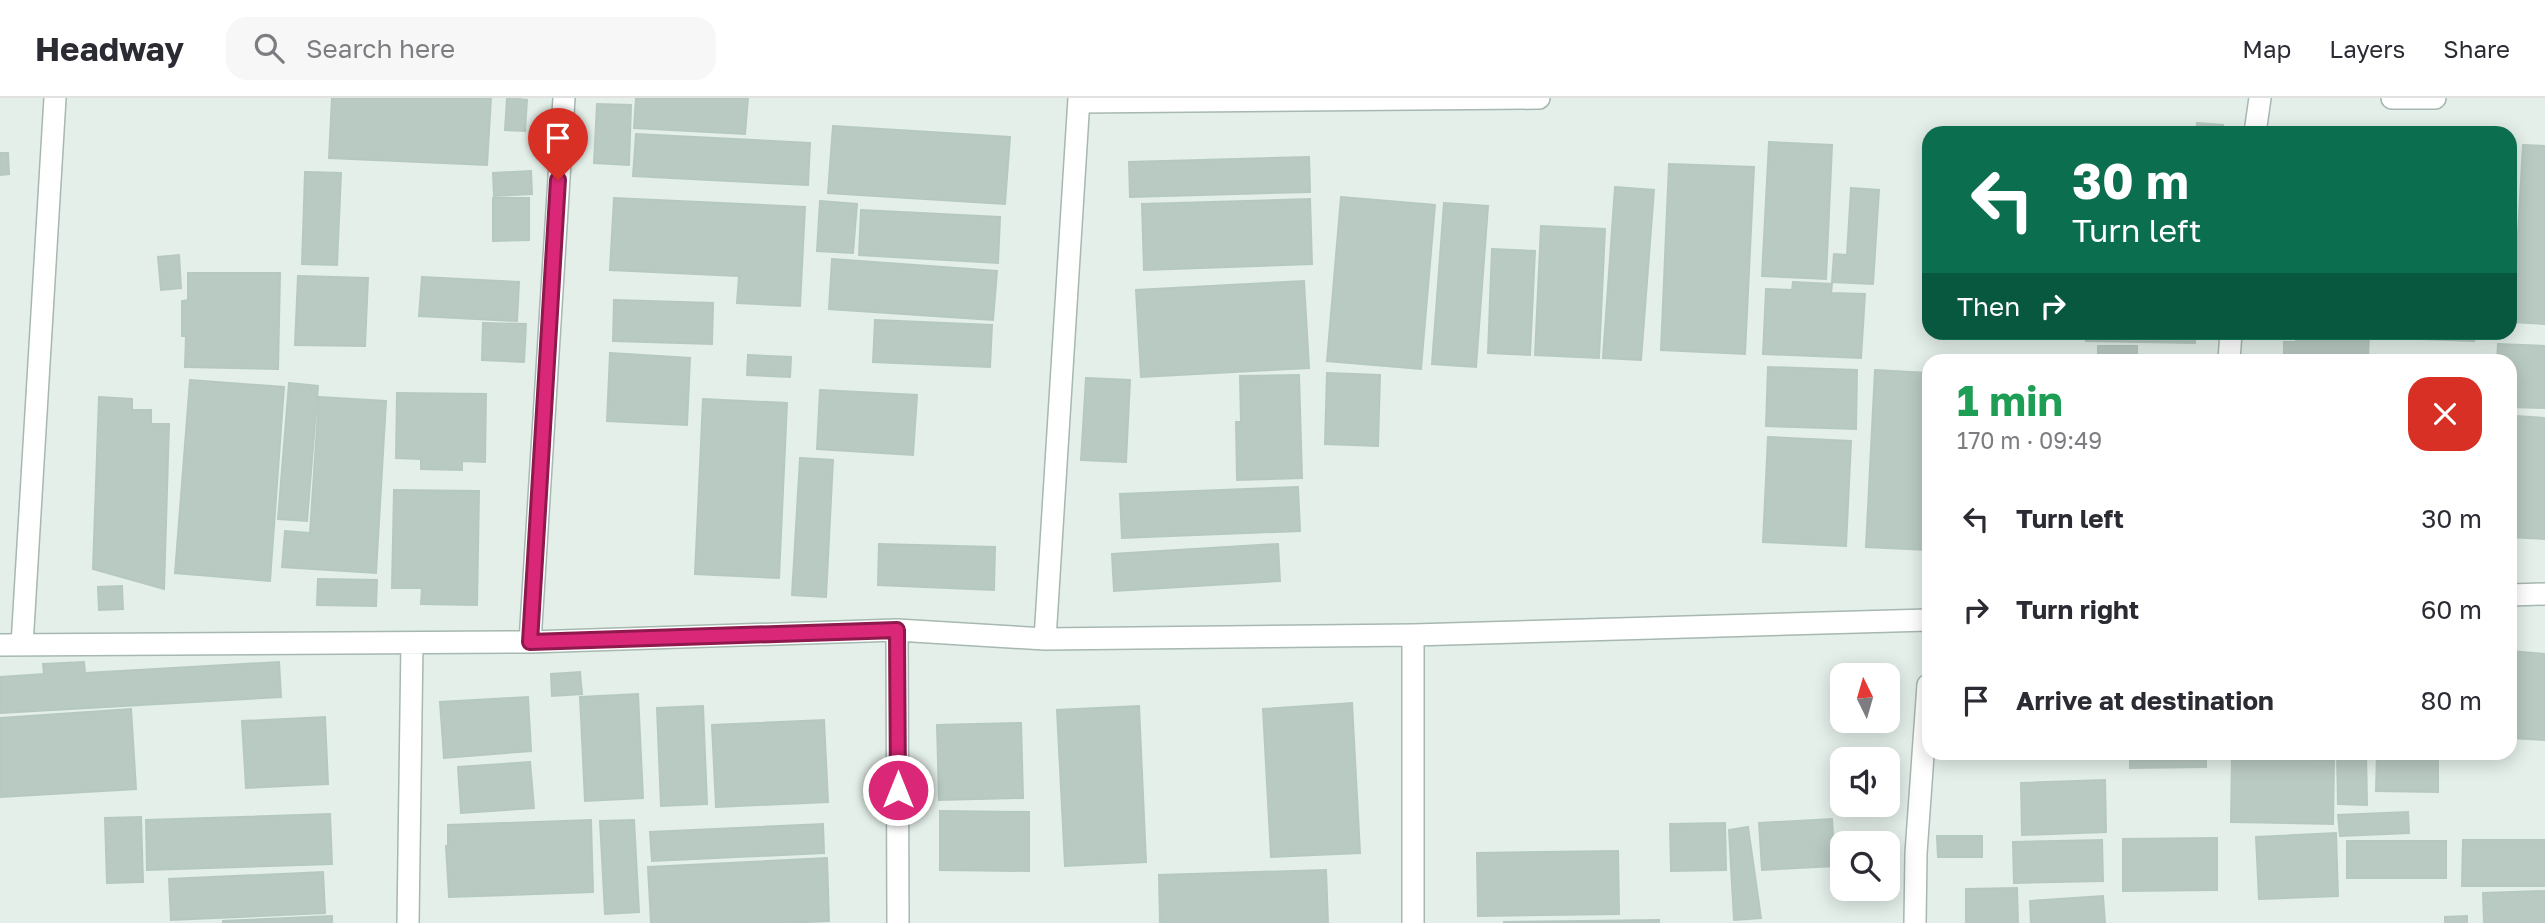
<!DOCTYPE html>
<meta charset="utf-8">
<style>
:root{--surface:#fff;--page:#f7f7f7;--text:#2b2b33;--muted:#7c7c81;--line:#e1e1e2}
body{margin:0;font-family:"Golos Text",sans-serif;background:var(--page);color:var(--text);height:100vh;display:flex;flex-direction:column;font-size:26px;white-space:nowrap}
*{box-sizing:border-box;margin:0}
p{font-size:23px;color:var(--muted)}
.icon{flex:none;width:38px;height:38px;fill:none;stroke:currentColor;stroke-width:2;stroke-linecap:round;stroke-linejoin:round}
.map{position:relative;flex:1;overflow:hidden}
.drawer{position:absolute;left:1922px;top:256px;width:595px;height:406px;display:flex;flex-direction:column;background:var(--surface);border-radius:21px;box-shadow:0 4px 18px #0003}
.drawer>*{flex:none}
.banner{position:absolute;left:1922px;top:28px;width:595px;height:214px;border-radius:21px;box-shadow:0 4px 18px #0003;background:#0b6e4f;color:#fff;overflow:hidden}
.needle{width:46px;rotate:355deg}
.controls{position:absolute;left:1830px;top:565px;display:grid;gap:14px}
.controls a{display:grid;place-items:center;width:70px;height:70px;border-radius:14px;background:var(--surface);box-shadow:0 4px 18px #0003;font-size:35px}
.pin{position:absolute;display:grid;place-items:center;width:60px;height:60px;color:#fff;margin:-72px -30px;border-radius:50% 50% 50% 0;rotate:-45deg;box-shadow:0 0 7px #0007}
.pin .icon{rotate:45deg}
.me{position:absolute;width:77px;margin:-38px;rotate:0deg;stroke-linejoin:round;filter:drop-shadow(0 0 5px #0008)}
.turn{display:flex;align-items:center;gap:24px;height:147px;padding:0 35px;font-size:32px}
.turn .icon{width:91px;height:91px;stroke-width:2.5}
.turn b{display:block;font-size:49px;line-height:60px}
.then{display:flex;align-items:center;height:66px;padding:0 35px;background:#0003;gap:14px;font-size:26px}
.round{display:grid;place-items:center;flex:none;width:74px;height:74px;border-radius:21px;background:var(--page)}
.headline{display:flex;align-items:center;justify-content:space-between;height:119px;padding:0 35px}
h1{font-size:42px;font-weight:700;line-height:52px;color:#1e9e55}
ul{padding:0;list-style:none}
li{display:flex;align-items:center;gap:21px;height:91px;padding:0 35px}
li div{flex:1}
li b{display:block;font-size:26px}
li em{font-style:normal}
header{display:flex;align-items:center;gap:42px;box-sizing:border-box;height:98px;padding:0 35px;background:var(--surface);border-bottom:2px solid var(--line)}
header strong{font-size:33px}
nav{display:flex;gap:38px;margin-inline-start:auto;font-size:24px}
.search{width:490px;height:63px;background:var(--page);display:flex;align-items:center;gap:18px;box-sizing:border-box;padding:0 24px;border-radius:21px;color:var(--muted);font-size:26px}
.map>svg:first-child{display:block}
</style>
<header>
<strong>Headway</strong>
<div class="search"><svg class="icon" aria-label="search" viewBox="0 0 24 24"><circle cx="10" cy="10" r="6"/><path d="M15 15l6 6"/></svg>Search here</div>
<nav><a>Map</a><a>Layers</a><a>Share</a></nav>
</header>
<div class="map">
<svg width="2545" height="825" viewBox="0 0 2545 825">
<rect width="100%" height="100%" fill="#e4efe9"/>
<path fill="#b9cac2" stroke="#b6c9c0" stroke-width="2" d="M332 0H491L487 67 329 60Z
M507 0 527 2 525 33 505 32Z
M636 0H748L745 36 634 30Z
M597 6 631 7 629 67 594 65Z
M2197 25 2223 27 2222 35H2196Z
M833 28 1010 39 1005 106 828 95Z
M636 36 810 45 808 87 633 78Z
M1769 44 1832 47 1826 181 1762 178Z
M2523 47 2545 48V226L2513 224Z
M0 55H8L9 76 0 77Z
M1309 59 1310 94 1130 99 1129 64Z
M1669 66 1754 69 1745 256 1661 252Z
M531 73 532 96 494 98 493 75Z
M305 74 341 75 337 167 302 166Z
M1615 89 1654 92 1641 262 1603 260Z
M1851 90 1879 92 1873 186 1832 184 1834 156 1847 157Z
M1341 99 1435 107 1421 271 1327 263Z
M493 100H529V142L493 143Z
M614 100 805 109 800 208 737 205 739 178 610 172Z
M1310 101 1312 166 1144 172 1142 106Z
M820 103 857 106 853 155 817 153Z
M1444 105 1488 108 1476 269 1432 266Z
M861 112 1000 119 998 165 859 157Z
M1541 128 1605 131 1599 260 1535 257Z
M1492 151 1535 153 1530 257 1488 255Z
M179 157 181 190 161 192 158 159Z
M832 161 997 173 993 222 829 211Z
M188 175H280L278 271 185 269 186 238H182V203L188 202Z
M298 178 368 180 365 248 295 247Z
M422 179 519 184 517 223 419 218Z
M1304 183 1309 270 1141 279 1136 192Z
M1793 184 1832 186 1831 195 1865 196 1861 260 1763 256 1766 191 1792 192Z
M614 202 713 205 712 246 613 243Z
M875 222 992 227 990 269 873 264Z
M483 225 526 226 524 264 482 262Z
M2086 234H2195V245L2086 243Z
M2297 234H2369L2368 262H2284V244H2296Z
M2394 234H2474V243L2393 240Z
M2498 246 2545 248V310L2510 309V262H2497Z
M2098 248H2137V262H2098Z
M610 255 690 260 687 327 607 323Z
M748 257 791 259 790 279 747 277Z
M1768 269 1857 272 1856 331 1766 328Z
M1875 272 1928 275V452L1866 449Z
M1327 275 1380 277 1378 348 1325 346Z
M1299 277 1302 380 1237 382 1236 324H1241L1240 278Z
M1086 280 1130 282 1126 364 1081 362Z
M190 282 284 289 270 483 175 475Z
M289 285 318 288 307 423 278 421Z
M820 292 917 297 913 357 817 351Z
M397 295 486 296 485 364 462 363V372L421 371V361L396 360Z
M99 299 132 301V312H151V326H169L164 491 93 471Z
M319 299 386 303 376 475 282 469 285 433 310 435Z
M703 301 787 305 779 480 695 476Z
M2516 318 2545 320V441L2510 439Z
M1768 339 1851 343 1846 448 1763 444Z
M800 360 833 362 826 499 792 497Z
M1298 389 1300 433 1122 440 1120 396Z
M394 392 479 393 477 507 421 506 422 490H392Z
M879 446 995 449 994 492 878 487Z
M1278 446 1280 483 1114 493 1112 456Z
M318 481 377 482 376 508 317 507Z
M122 488 123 511 99 512 98 489Z
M2510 553 2545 556V642L2510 640Z
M84 564 85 575 279 564 281 599 0 615V579L44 576 43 566Z
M580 574 582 596 552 598 551 576Z
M638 596 643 700 585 703 580 599Z
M528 599 531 653 444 660 440 604Z
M1352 605 1360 755 1271 759 1263 611Z
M703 608 707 706 661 708 657 610Z
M1139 608 1146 764 1065 768 1057 612Z
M131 611 136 691 0 699V620Z
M325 619 328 686 246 690 242 623Z
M824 622 828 704 716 709 712 627Z
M1021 625 1023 700 939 702 937 627Z
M2130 654H2206V669L2130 670Z
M2337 654H2366L2367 707 2338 706Z
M2377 654H2438V694L2376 693Z
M2232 660 2334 662 2333 726 2231 724Z
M530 664 534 710 461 715 458 669Z
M2105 682 2106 734 2022 737 2021 685Z
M940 713 1029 714V773L940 772Z
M2408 714 2409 735 2340 738 2338 717Z
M330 716 332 766 147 772 146 722Z
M141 719 143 784 107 785 105 720Z
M1832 721 1835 768 1762 772 1759 725Z
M591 722 593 794 449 799 446 748H448V727Z
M634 722 639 814 605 816 600 723Z
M1725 725 1726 772 1671 773 1670 726Z
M823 726 824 755 652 763 650 734Z
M1748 729 1761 820 1734 822 1729 732Z
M2336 735 2338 798 2259 801 2256 739Z
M1937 738H1982V759H1938Z
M2217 740V792L2123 793V741Z
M2102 742 2103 783 2014 785 2013 744Z
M2463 742H2545V788H2462Z
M2347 743H2446V780H2347Z
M1618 753 1619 816 1478 818 1477 755Z
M827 760 829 823 784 825H651L648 769Z
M1326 772 1328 825H1160L1159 777Z
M323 774 325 815 171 822 169 781Z
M2017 790 2018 825H1966V791Z
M2545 793V825H2484L2483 795Z
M2103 798 2105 825H2031L2030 803Z
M332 818V825H223V823Z
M2467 818V825H2445V819Z
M1659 822V825L1503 824Z"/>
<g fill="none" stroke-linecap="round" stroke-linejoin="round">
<defs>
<path id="street" d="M2392 0H2435
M1079 4 1539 0
M2255 35 2260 0
M2229 262 2231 234
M2510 497 2545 496
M897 532 898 825
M1413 537V825
M1045 541 1079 0
M530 544 564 0
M0 547 530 544 897 532 1045 541 1413 537 1928 522
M22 547 55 0
M408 825 412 545
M1915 825 1916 755 1928 587"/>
</defs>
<use href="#street" stroke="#a6b8b0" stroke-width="24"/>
<use href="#street" stroke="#fff" stroke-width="21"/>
</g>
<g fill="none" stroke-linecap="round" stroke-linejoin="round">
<defs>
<path id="route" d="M558 82 530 544 897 532 898 692"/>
</defs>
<use href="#route" stroke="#8e194d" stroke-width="18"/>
<use href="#route" stroke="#db2777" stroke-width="12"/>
</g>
</svg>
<div class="controls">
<a><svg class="needle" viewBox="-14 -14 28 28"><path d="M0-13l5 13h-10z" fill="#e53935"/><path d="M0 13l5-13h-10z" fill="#7c7c81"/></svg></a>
<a><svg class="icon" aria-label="sound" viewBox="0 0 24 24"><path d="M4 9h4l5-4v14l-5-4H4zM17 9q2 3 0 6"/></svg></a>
<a><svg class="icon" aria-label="search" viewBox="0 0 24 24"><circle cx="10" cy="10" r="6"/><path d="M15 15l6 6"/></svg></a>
</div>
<div class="pin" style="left:558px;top:82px;background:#d93025"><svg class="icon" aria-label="arrive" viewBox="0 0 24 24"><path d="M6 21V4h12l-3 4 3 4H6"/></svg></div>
<svg class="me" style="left:898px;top:692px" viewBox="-20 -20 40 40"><circle r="17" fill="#db2777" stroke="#fff" stroke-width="3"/><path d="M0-11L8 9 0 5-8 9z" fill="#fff"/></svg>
<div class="banner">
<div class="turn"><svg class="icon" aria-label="left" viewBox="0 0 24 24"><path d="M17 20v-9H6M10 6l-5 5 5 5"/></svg><div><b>30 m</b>Turn left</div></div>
<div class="then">Then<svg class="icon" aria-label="right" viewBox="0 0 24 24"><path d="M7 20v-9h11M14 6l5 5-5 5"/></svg></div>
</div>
<section class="drawer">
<div class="headline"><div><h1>1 min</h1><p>170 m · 09:49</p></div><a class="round" style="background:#d93025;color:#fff"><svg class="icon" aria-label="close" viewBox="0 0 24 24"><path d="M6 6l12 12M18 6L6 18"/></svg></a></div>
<ul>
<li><svg class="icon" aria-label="left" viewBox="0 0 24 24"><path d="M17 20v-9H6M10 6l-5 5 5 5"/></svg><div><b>Turn left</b></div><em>30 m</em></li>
<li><svg class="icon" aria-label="right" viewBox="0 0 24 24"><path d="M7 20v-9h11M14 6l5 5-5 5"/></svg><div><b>Turn right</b></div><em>60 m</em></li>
<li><svg class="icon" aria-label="arrive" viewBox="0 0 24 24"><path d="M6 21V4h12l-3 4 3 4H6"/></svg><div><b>Arrive at destination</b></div><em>80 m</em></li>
</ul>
</section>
</div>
